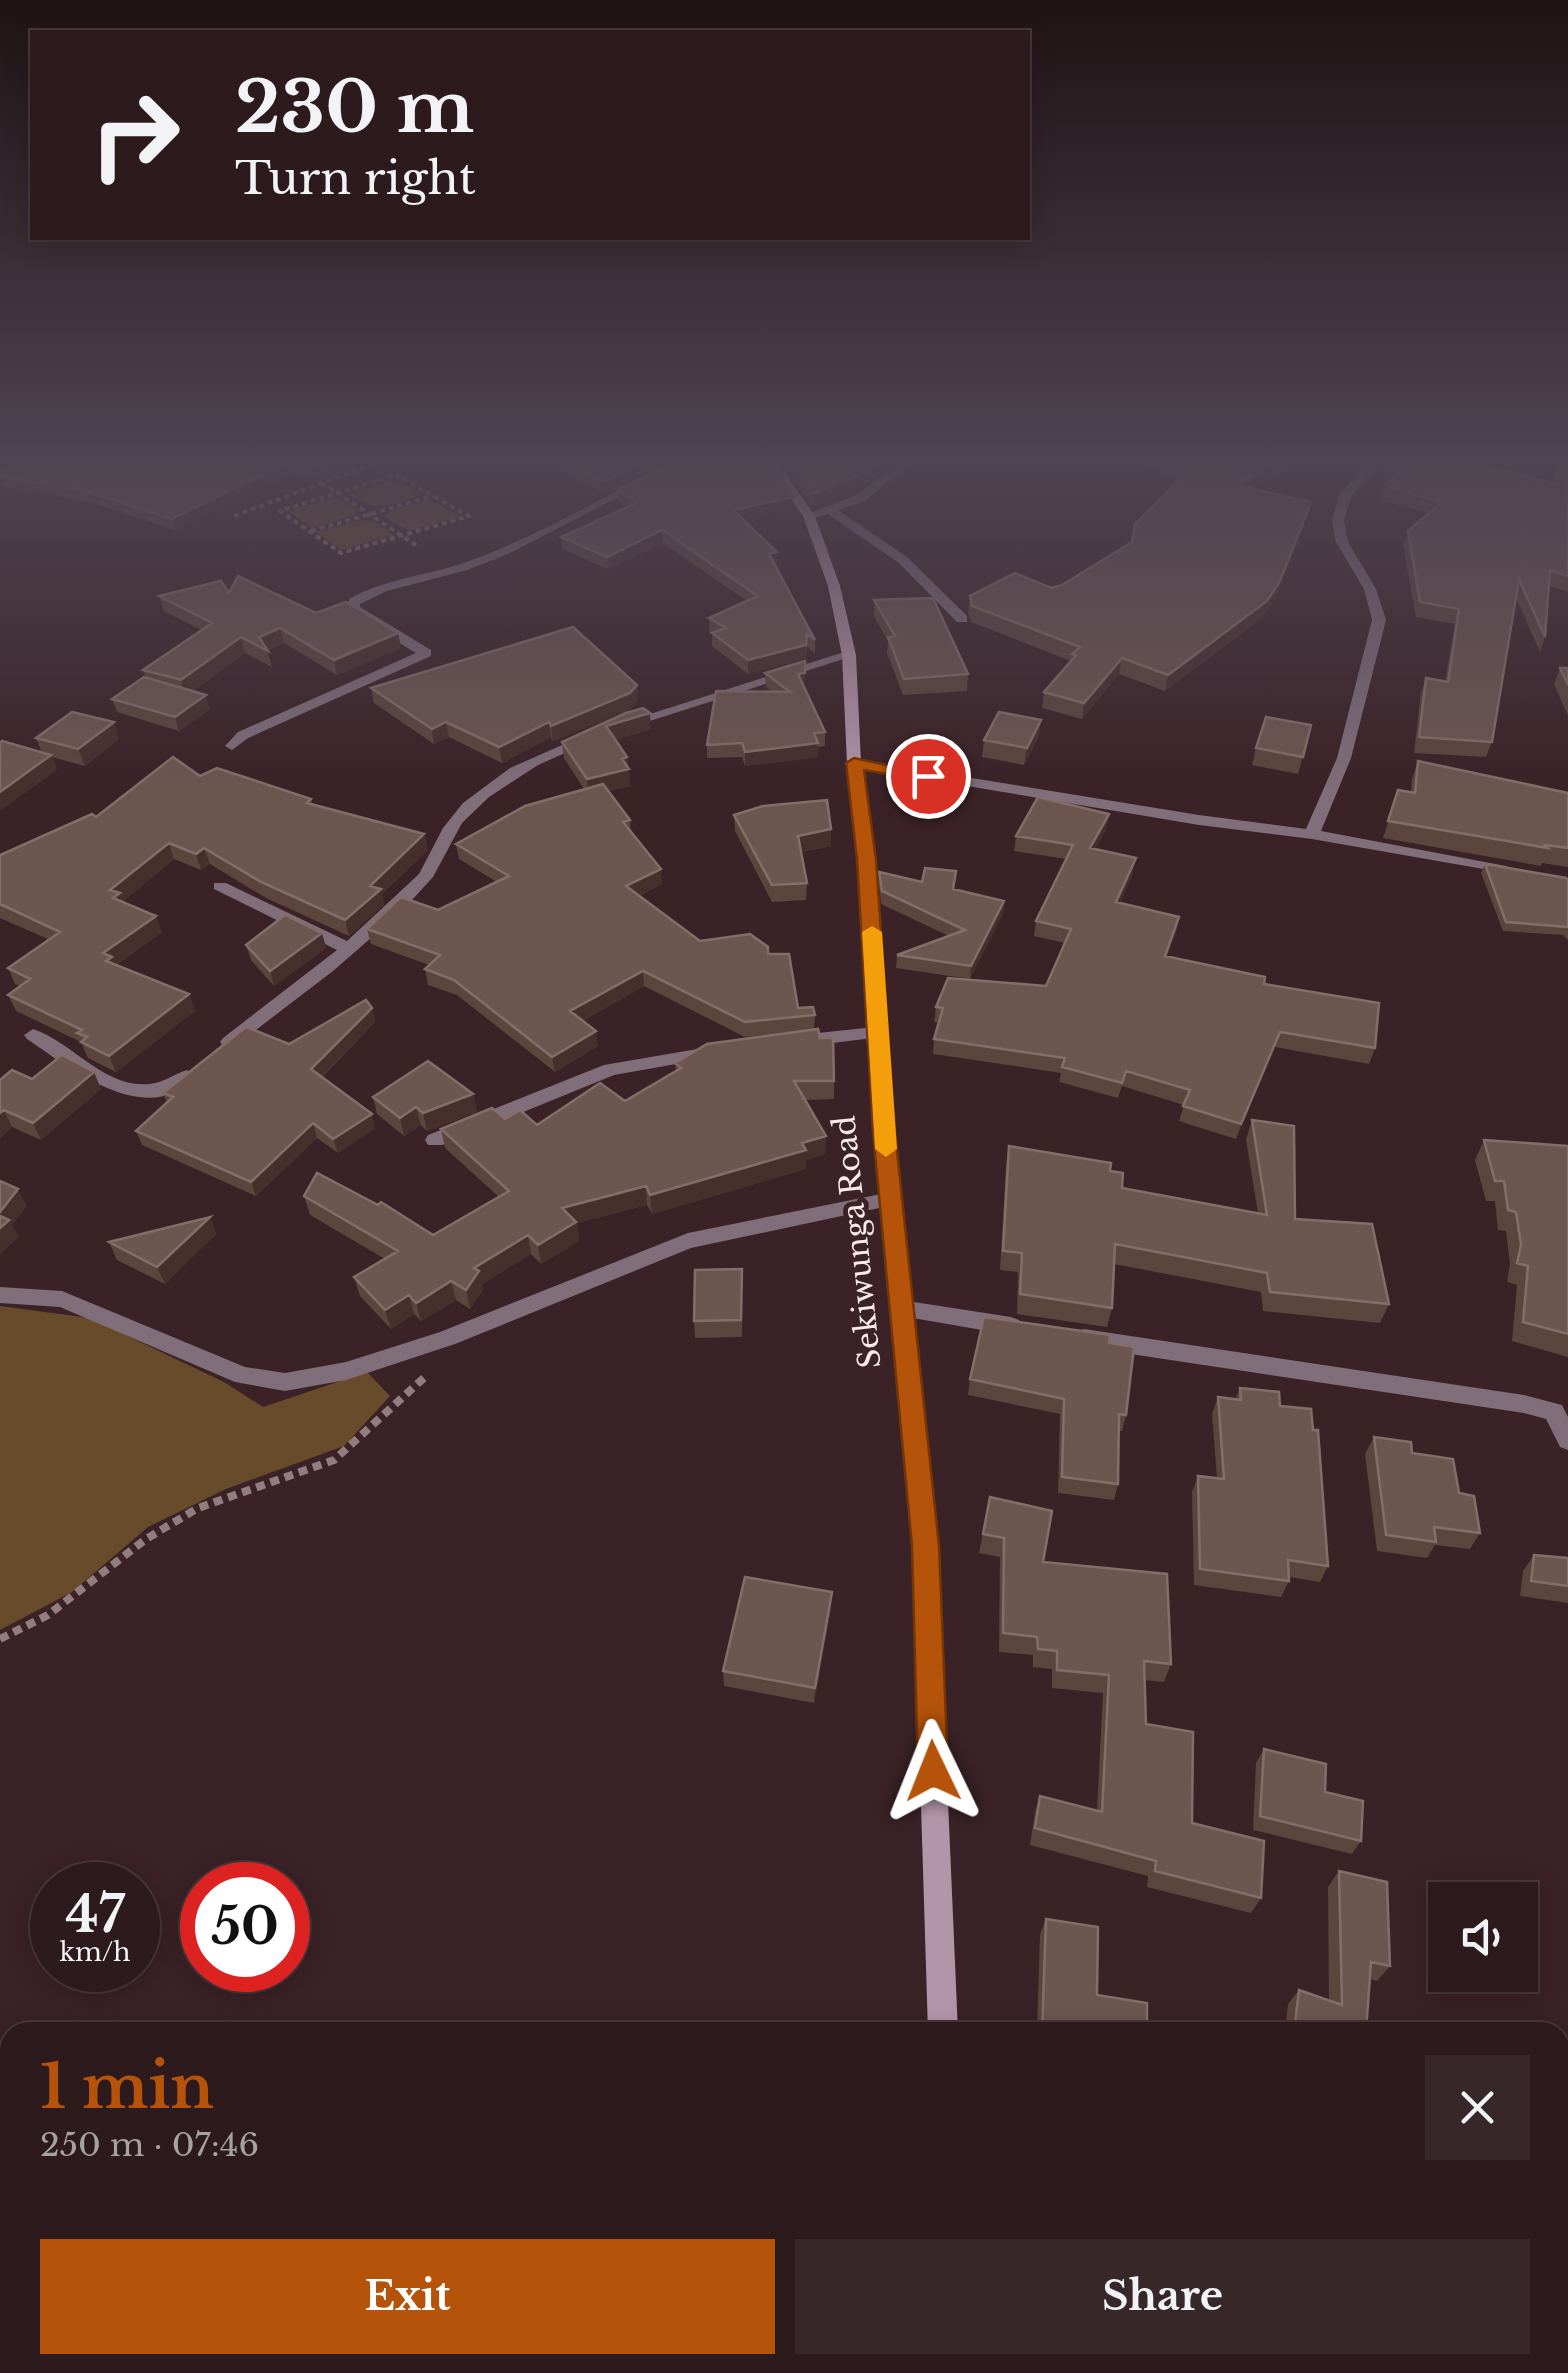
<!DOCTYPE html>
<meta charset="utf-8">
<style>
:root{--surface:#2c1a1c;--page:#382729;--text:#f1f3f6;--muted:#a6a1a3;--line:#48383b;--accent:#b45309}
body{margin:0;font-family:"Libre Baskerville",serif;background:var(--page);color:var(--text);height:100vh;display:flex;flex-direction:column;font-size:38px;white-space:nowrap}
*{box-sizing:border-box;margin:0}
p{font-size:32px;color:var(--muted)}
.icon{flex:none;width:55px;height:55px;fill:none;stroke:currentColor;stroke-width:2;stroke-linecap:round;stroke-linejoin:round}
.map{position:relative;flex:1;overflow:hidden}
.details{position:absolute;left:0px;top:2022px;width:1570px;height:352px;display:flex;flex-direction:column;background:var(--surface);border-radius:30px 30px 0 0;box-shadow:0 5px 25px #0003,0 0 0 2px var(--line)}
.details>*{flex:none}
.banner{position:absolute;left:30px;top:30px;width:1000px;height:210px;border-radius:0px;box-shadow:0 5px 25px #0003,0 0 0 2px var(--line);background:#2c1a1c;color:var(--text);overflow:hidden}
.controls{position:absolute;left:1428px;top:1882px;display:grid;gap:20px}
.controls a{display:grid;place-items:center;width:110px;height:110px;border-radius:0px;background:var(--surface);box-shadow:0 5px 25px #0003,0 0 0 2px var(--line);font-size:50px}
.speed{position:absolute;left:30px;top:1862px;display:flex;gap:20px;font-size:50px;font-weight:700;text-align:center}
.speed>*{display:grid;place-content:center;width:130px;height:130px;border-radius:50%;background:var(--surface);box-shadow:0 5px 25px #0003,0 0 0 2px var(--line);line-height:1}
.speed small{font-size:25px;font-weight:400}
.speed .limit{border:15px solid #d22;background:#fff;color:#111}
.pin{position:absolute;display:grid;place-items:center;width:85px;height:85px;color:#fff;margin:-42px;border:5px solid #fff;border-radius:50%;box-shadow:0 2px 10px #0007}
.me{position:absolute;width:110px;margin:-55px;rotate:358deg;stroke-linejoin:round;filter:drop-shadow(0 0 8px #0008)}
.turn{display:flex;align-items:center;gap:35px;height:210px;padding:0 40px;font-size:45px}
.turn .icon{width:130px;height:130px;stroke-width:2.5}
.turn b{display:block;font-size:70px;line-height:85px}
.round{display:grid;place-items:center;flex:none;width:105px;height:105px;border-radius:0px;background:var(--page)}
.headline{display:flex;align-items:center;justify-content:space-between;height:170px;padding:0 40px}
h1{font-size:60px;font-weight:800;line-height:75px;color:var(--accent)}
.cta{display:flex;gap:20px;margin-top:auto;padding:20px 40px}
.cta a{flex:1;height:115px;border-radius:0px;background:var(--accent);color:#fff;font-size:40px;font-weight:800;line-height:115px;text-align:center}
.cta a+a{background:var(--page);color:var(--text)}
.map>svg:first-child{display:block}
</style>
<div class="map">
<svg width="1568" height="2373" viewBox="0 0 1568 2373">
<rect width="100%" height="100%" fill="#3a2226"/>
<path fill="#684b2b" d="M396 480 423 495C390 505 379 514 348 494Z
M337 497 358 510 356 515 312 528 288 511Z
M430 500 461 516 409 531 385 517 389 511Z
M361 520 374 521 394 535 341 550 316 532Z
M0 1306 90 1318 224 1382 263 1407 367 1372 390 1396 344 1446 226 1489 148 1527 72 1592 0 1630Z
M10 2263V2365H229L223 2373H0V2295Z"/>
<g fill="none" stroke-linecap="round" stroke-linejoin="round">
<path stroke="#927d80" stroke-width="4" stroke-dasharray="5 4" stroke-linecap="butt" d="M395 475 469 516 341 553 280 511Z
M322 483 416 545
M234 516 376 463
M311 531 433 496"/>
<path stroke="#927d80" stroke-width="8" stroke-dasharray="9 6" stroke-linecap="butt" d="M0 1639 48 1615 146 1539 198 1508 334 1460 426 1376"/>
<path fill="#816e7b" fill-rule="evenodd" d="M671 463H685L508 554 467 570 387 591 360 604V607L431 650V656L248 738 232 750 225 746 238 732 416 653 348 612 349 599C389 577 433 575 475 559 543 533 606 496 671 463Z
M898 463H911L865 501 838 510 907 557 967 616V622H957L899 563 828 514 809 520 803 516 857 495Z
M1367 463H1379L1351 497 1344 520 1348 542 1376 589 1386 620 1351 758 1321 831 1506 866 1514 871 1512 874 1312 839 1199 825 854 767 847 763 854 759 1199 815 1306 829 1337 758 1372 620 1364 589 1336 542 1332 520 1339 496Z
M844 652 856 655 631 727 619 724Z
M585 735 592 739 590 742 538 765 489 797 462 823 433 877 402 911 333 971 235 1046H223L220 1042 223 1038 337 950 214 889V883H226L347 941 419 874 443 828 463 803 510 768Z
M875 1027 884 1033 881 1037 808 1046 799 1040 808 1034Z
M33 1029C73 1042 103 1088 149 1084 163 1083 174 1074 187 1070L196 1076C148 1131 70 1068 27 1039L24 1035Z
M709 1047 716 1049 718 1053 716 1057 614 1075 442 1145H428L425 1140 428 1135 604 1065Z
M891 1192 901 1199 898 1204 691 1248 455 1344 346 1380 285 1391 235 1382 60 1307 0 1303V1287L62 1291 245 1367 285 1373 346 1362 440 1332 688 1233Z
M901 1300 1011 1317 1019 1320 1022 1326 1019 1332 1011 1335 901 1316 893 1314 890 1308 893 1302Z
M1084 1329 1524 1395 1562 1405 1568 1417V1450L1560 1447 1546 1419 1524 1413 1084 1347 1076 1344 1073 1338 1076 1332Z"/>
<path fill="#b395a9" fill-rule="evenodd" d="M766 463H778L815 516 840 586 856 655 861 763 880 929 884 1033 937 1547 958 2032H928L913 1547 866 1033 864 929 847 763 842 655 828 586 803 516Z
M939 2365H973L974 2373H940Z"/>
</g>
<path fill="#5c453d" d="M17 463H342L313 477 295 471 175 530 92 503 1 486 0 473Z
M556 463H663L604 494 556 466Z
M782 463H884V469L864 485 813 506Z
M1139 463H1295L1252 488 1307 517 1276 597 1263 617 1165 691 1119 674 1082 719 1042 708 1044 692 1071 661 971 622 968 612 970 596 1062 585 1132 542 1180 479Z
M1385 463H1486L1484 466 1552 483 1553 463H1568V592L1549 586 1545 637 1540 652 1516 598 1492 742 1486 757 1414 753 1421 693 1426 678 1445 682 1455 624 1416 617 1403 545 1408 531 1429 513 1380 500 1384 486 1398 474 1383 470Z
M617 490 793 509 744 520 777 564 775 565 815 640V653L807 647 806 658 748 674 712 646V633L709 631V618L747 601 663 543 608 569 562 549 561 537 627 507 618 502Z
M229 593 398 633 401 648 337 675 284 643 267 651 272 667 245 653 193 691 210 709 179 731 117 712 112 699 146 677 143 670 201 630 164 611 159 596Z
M874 600 968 674 967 691 903 695 887 653 888 641 874 616Z
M1560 668H1568V716L1554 684Z
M765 673 804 686 825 732V746L818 747V757L745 766 742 757 707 758V745L772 692 766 687Z
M637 685 638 700 631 709 553 741 551 737 502 763 449 737 434 744 374 703 371 688Z
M114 722 119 739 85 766 52 757 57 770 42 753 36 738Z
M1311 725 1298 774 1252 765 1256 748Z
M651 729 615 740 627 757 630 786 608 791 630 820 631 832 662 884 639 896 700 941 768 954 798 1008 815 1015 814 1030 745 1037 644 986 582 1021 598 1046 555 1072 457 995 428 985 425 969 429 965 371 944 367 929 438 910 497 882 459 859 456 844 584 789 564 758 562 742Z
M1039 737 1024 765 982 757 984 740Z
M1418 761 1568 793V867L1542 863 1541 866 1383 838 1398 790 1411 792 1412 779Z
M200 776 311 799 313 805 424 834 428 850 382 894 384 905 349 936 266 898 210 864 201 870 174 859 123 901 162 932 116 965 189 994 195 1011 116 1072 88 1058 81 1042 16 1011 8 995 20 986 15 984 8 968 48 939 0 918V855Z
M1109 814 1106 829 1095 849 1133 873 1120 903 1179 917 1176 932 1167 956 1264 984 1375 1048 1369 1064 1275 1047 1236 1139 1179 1121 1184 1105 1122 1086 1118 1098 1059 1082 1061 1073 933 1054 934 1039 939 1023 934 1022 936 1007 1046 986 1065 943 1034 936 1036 921 1066 859 1014 851 1016 836Z
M734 815 831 829V846L801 852 807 883 806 900 772 902 735 831Z
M1485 864 1568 880V940L1563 935 1503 931 1481 873Z
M879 872 1004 901 1003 914 970 979 896 968 897 955 949 936 881 904 879 885Z
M322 933 326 948 274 986 251 960 246 945Z
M372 1008 375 1022 322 1077 375 1128 338 1153 317 1138 256 1196 142 1145 136 1131 167 1103 163 1093 289 1044Z
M820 1038 834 1081V1099L805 1100 826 1136 825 1154 806 1160V1169L652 1214 647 1205 577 1223 579 1241 541 1264 531 1254 482 1284 483 1290 470 1309 456 1300 421 1321 414 1314 391 1329 360 1296 354 1277 385 1259 310 1215 304 1196 433 1235 499 1197 445 1148 441 1129 505 1119 537 1125 625 1101 676 1071 675 1063Z
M32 1079 101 1089 41 1140 12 1127 0 1138V1080Z
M473 1094 477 1112 427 1131 421 1125 404 1136 377 1114 373 1097Z
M1252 1120 1295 1219 1389 1304 1380 1323 1263 1311 1261 1292 1114 1264 1112 1308 1107 1327 1017 1314 1018 1272 1000 1270 1006 1165 1009 1146 1110 1171 1122 1188 1258 1213 1246 1140Z
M1484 1140 1568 1146V1357L1512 1341 1517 1285 1507 1282 1510 1264 1506 1231 1498 1230 1495 1201H1486L1475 1160Z
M210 1217 216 1234 165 1284 117 1260 109 1242Z
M742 1269V1337L695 1338 694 1321Z
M1109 1343 1126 1415 1122 1431H1119L1118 1484 1114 1500 1058 1493 1060 1414 968 1395 970 1379Z
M1240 1388 1280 1406 1328 1566 1320 1582 1289 1577V1581L1281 1597 1194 1585 1192 1492 1198 1476 1217 1478 1212 1414 1218 1397 1235 1400Z
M1374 1437 1412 1453 1459 1493 1480 1533 1470 1549 1435 1545 1427 1558 1377 1551 1365 1454Z
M990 1497 1043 1562 1171 1664 1164 1682 1144 1680 1146 1724 1192 1823 1261 1898 1251 1913 1147 1887 1148 1876 1030 1845 1035 1812 1040 1796 1097 1810 1103 1693 1052 1688V1669L1033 1667V1655L999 1652 1000 1557 979 1553Z
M1534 1555 1568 1558V1603L1520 1596 1523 1571Z
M832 1592 831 1608 814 1703 724 1686 723 1671Z
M1264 1749 1325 1792 1361 1841 1352 1854 1253 1830 1256 1763Z
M1339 1871 1390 1966 1377 1981 1370 1979 1366 2032H1285L1288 2004 1299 1990 1329 2001 1328 1887Z
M1046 1919 1097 1995 1147 2032H1037L1040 1934Z
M1160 2365H1328L1329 2373H1160Z"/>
<path fill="#472f2c" d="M287 463H293L295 471 175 530 172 519Z
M318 463H342L313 477 310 466Z
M640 463H663L604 494 603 482Z
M877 463H884V469L864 485 813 506V494Z
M1274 463H1295L1233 500 1236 485Z
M793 497V509L733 523V510Z
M1311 502 1307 517 1276 597 1263 617 1165 691 1168 675Z
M662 530 663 543 608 569 607 557Z
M777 552V564L769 566V554Z
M280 628 284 643 267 651 259 637Z
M398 633 401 648 337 675 334 660Z
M807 634 806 658 748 674V660Z
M241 637 245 653 186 696 181 680Z
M1122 658 1119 674 1082 719 1084 703Z
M805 661V675L804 686 798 674Z
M637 685 638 700 631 709 553 741 551 726Z
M206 695 210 709 179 731 175 717Z
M650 713 651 729 608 742 606 726Z
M1041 720 1039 737 1024 765 1027 748Z
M114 722 119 739 85 766 78 749Z
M446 722 449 737 434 744 432 729Z
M549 722 551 737 502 763 499 747Z
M818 743V757L745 766V752Z
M51 755 57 770 0 811V792Z
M627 757 630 786 588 796 587 779 622 759Z
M1109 814 1106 829 1088 863 1090 848Z
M831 829V846L798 852V836Z
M424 834 428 850 382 894 384 905 349 936 345 920 370 886Z
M169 843 174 859 123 901 126 909 119 914 110 890Z
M204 848 210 864 201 870 196 854Z
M1136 858 1133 873 1114 918 1116 902Z
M661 869 662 884 628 901 626 886Z
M1004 901 1003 914 970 979 971 966Z
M156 916 162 932 115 965 112 977 103 953Z
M1179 917 1176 932 1161 971 1165 956Z
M322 933 326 948 274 986 270 971Z
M643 971 644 986 572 1026 570 1011Z
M189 994 195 1011 116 1072 109 1056Z
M372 1008 375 1022 315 1083 311 1069Z
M596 1031 598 1046 555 1072 552 1057Z
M1280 1032 1275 1047 1236 1139 1241 1124Z
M94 1072 101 1089 41 1140 33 1123Z
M473 1094 477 1112 427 1131 423 1113Z
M416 1107 421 1125 404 1136 400 1118Z
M4 1110 12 1127 0 1138V1113Z
M372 1114 375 1128 338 1153 333 1139Z
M313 1123 317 1138 256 1196 251 1182Z
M826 1136 825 1154 806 1160V1169L652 1214 650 1195Z
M646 1186 647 1205 577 1223 579 1241 541 1264 538 1245 562 1208Z
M18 1189 27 1206 12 1225 19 1237 0 1254V1212Z
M210 1217 216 1234 165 1284 157 1267Z
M528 1235 531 1254 482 1284 483 1290 470 1309 466 1290 474 1268Z
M451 1281 456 1300 421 1321 416 1303Z
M409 1295 414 1314 391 1329 385 1310Z
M832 1592 831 1608 814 1703 815 1688Z
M574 2365H581L580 2373H573Z"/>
<path fill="#6d5650" stroke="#846e69" stroke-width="2.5" d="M17 463H287L172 519 89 492 0 476V473Z
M300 463H318L310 466Z
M570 463H640L603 482Z
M670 463H772L793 497 733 510 777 552 769 554 815 640 807 634 806 645 748 660 712 633 726 628 709 618 758 596 662 530 607 557 561 537 639 502 617 490Z
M791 463H877L864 473 813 494Z
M1178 463H1274L1236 485 1311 502 1280 581 1267 601 1168 675 1122 658 1084 703 1044 692 1076 655 1072 654 1080 647 972 606 970 596 1015 573 1051 588 1062 585 1132 542 1135 524 1192 468Z
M1411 463H1483L1481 465 1557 484V463H1568V576L1550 570 1545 637 1519 579 1492 742 1419 737 1426 678 1448 682 1459 609 1420 602 1408 531 1442 502 1384 486Z
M238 576 316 613 346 602 398 633 334 660 280 628 259 637 268 651 241 637 181 680 143 670 212 623 159 596 221 581 229 593Z
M933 598 968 674 904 679 888 637 895 636 874 600Z
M573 627 637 685 630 693 551 726 549 722 499 747 446 722 432 729 371 688Z
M805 661V673L798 674 825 732 814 733 818 743 745 752 742 743 707 745 716 691 790 692 765 673Z
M1560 668H1568V685Z
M144 677 206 695 175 717 112 699Z
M643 708 650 713 606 726 627 757 622 759 629 769 587 779 562 742 626 713Z
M72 712 114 722 78 749 36 738Z
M999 712 1041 720 1027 748 984 740Z
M1266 717 1311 725 1303 757 1256 748Z
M2 741 51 755 0 792V743Z
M173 757 200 776 217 768 311 799 307 803 424 834 370 886 381 889 345 920 261 882 204 848 196 854 169 843 110 890 120 893 113 898 156 916 103 953 112 957 106 961 189 994 109 1056 81 1042 87 1037 77 1033 82 1030 8 995 30 979 8 968 60 932 0 904V855L92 814 96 817Z
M1418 761 1568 793V848L1545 845 1548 848 1388 821 1398 790 1415 793Z
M603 784 630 820 623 822 661 869 626 886 700 941 750 934 768 947V954H789L798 1008 813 1007 815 1015 745 1022 643 971 570 1011 596 1031 552 1057 454 980 425 969 440 955 367 929 401 897 438 910 509 876 456 844 525 806Z
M1038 797 1109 814 1090 848 1136 858 1116 902 1179 917 1165 956 1265 977 1264 984 1379 1003 1375 1048 1280 1032 1241 1124 1183 1106 1190 1090 1126 1071 1122 1083 1062 1067 1065 1058 934 1039 943 1008 936 1007 948 978 1046 986 1071 929 1036 921 1073 845 1016 836Z
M827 800 831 829 798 836 807 883 772 885 734 815 763 806Z
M1485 864 1566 878 1568 880V927L1506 922Z
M925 868 956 871 953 889 1004 901 971 966 897 955 965 930 882 891 879 872 922 882Z
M285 915 322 933 270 971 246 945Z
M366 1000 372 1008 311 1069 372 1114 333 1139 313 1123 251 1182 136 1131 173 1097 163 1093 246 1027 289 1044Z
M818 1029 820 1038H833L834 1081H794L826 1136 802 1143 806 1150 650 1195 646 1186 562 1208 576 1222 538 1245 528 1235 474 1268 479 1271 466 1290 451 1281 416 1303 409 1295 385 1310 354 1277 398 1251 304 1196 317 1173 378 1205 381 1202 433 1235 509 1191 441 1129 492 1108 505 1119 520 1110 537 1125 600 1083 625 1101 681 1068 675 1063 707 1044Z
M62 1055 94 1072 33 1123 4 1110 0 1113V1080L12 1070 32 1079Z
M428 1061 473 1094 423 1113 416 1107 400 1118 373 1097Z
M1252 1120 1294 1126 1295 1219 1372 1224 1389 1304 1270 1292 1267 1273 1115 1244 1112 1308 1020 1294 1022 1253 1003 1251 1009 1146 1111 1163 1110 1171 1123 1173 1122 1188 1267 1215Z
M1484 1140 1568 1146V1334L1523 1322 1528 1266 1517 1263 1521 1245 1516 1212 1508 1210 1504 1181H1495Z
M0 1181 18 1189 0 1212Z
M0 1216 9 1220 0 1228Z
M210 1217 157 1267 109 1242Z
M742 1269 741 1320 694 1321 695 1270Z
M984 1317 1110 1335 1109 1343 1134 1347 1126 1415 1119 1414 1118 1484 1062 1477 1064 1399 970 1379Z
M1240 1388 1279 1392 1280 1406 1311 1409 1313 1430H1318L1328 1566 1288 1560 1289 1581 1200 1569 1198 1476 1224 1479 1218 1397 1241 1400Z
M1374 1437 1411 1442 1412 1453 1453 1459 1459 1493 1474 1496 1480 1533 1434 1527 1436 1542 1386 1535Z
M990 1497 1052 1511 1043 1562 1167 1574 1171 1664 1144 1661 1146 1724 1193 1732 1192 1823 1264 1841 1261 1898 1155 1871 1156 1861 1035 1828 1040 1796 1102 1812 1109 1675 1057 1670V1651L1038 1649 1037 1637 1003 1633 1004 1538 983 1534Z
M1534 1555 1568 1558V1586L1531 1581Z
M745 1577 832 1592 815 1688 723 1671Z
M1264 1749 1326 1764 1325 1792 1363 1801 1361 1841 1260 1816Z
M1339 1871 1387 1882 1390 1966 1371 1962 1366 2032H1294L1299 1990 1342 2005Z
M1046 1919 1098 1927 1097 1995 1147 2003V2032H1042Z
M536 2365H574L573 2373H412L413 2367 535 2370Z
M1170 2365H1328L1329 2373H1170Z"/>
<linearGradient id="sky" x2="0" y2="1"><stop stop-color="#201315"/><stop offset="0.58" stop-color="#4f4452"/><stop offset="1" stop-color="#4f4452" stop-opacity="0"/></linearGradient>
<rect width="1568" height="795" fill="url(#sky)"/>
<path fill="#b45309" stroke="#753606" stroke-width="2.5" d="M854 758 936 776 928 781 864 770 876 860 895 1132 939 1546 948 1771 944 1782 933 1786 922 1782 918 1771 912 1546 873 1132 857 860 846 763Z"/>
<path fill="#f59e0b" d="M872 926 882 932 897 1149 886 1157 875 1149 862 932Z"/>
<g text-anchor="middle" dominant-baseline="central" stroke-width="10" stroke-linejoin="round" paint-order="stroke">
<g font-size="30" fill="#fcebed" stroke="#3a2226">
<text transform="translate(857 1242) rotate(-96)">Sekiwunga Road</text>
</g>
</g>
</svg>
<div class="controls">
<a><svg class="icon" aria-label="sound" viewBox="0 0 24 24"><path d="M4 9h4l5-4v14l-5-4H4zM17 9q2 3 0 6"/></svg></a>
</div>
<div class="speed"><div>47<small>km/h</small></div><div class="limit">50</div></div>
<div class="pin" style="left:928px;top:776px;background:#d93025"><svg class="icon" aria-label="arrive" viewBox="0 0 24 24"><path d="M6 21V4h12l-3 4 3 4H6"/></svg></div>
<svg class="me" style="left:933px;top:1771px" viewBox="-20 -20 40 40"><path d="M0-17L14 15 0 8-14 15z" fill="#b45309" stroke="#fff" stroke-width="4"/></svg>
<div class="banner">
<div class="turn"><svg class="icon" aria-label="right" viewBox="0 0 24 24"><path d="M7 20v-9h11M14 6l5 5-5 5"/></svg><div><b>230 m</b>Turn right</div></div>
</div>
<section class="details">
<div class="headline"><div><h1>1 min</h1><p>250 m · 07:46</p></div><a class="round"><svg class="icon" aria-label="close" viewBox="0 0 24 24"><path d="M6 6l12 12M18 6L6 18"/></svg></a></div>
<div class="cta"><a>Exit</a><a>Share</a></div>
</section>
</div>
